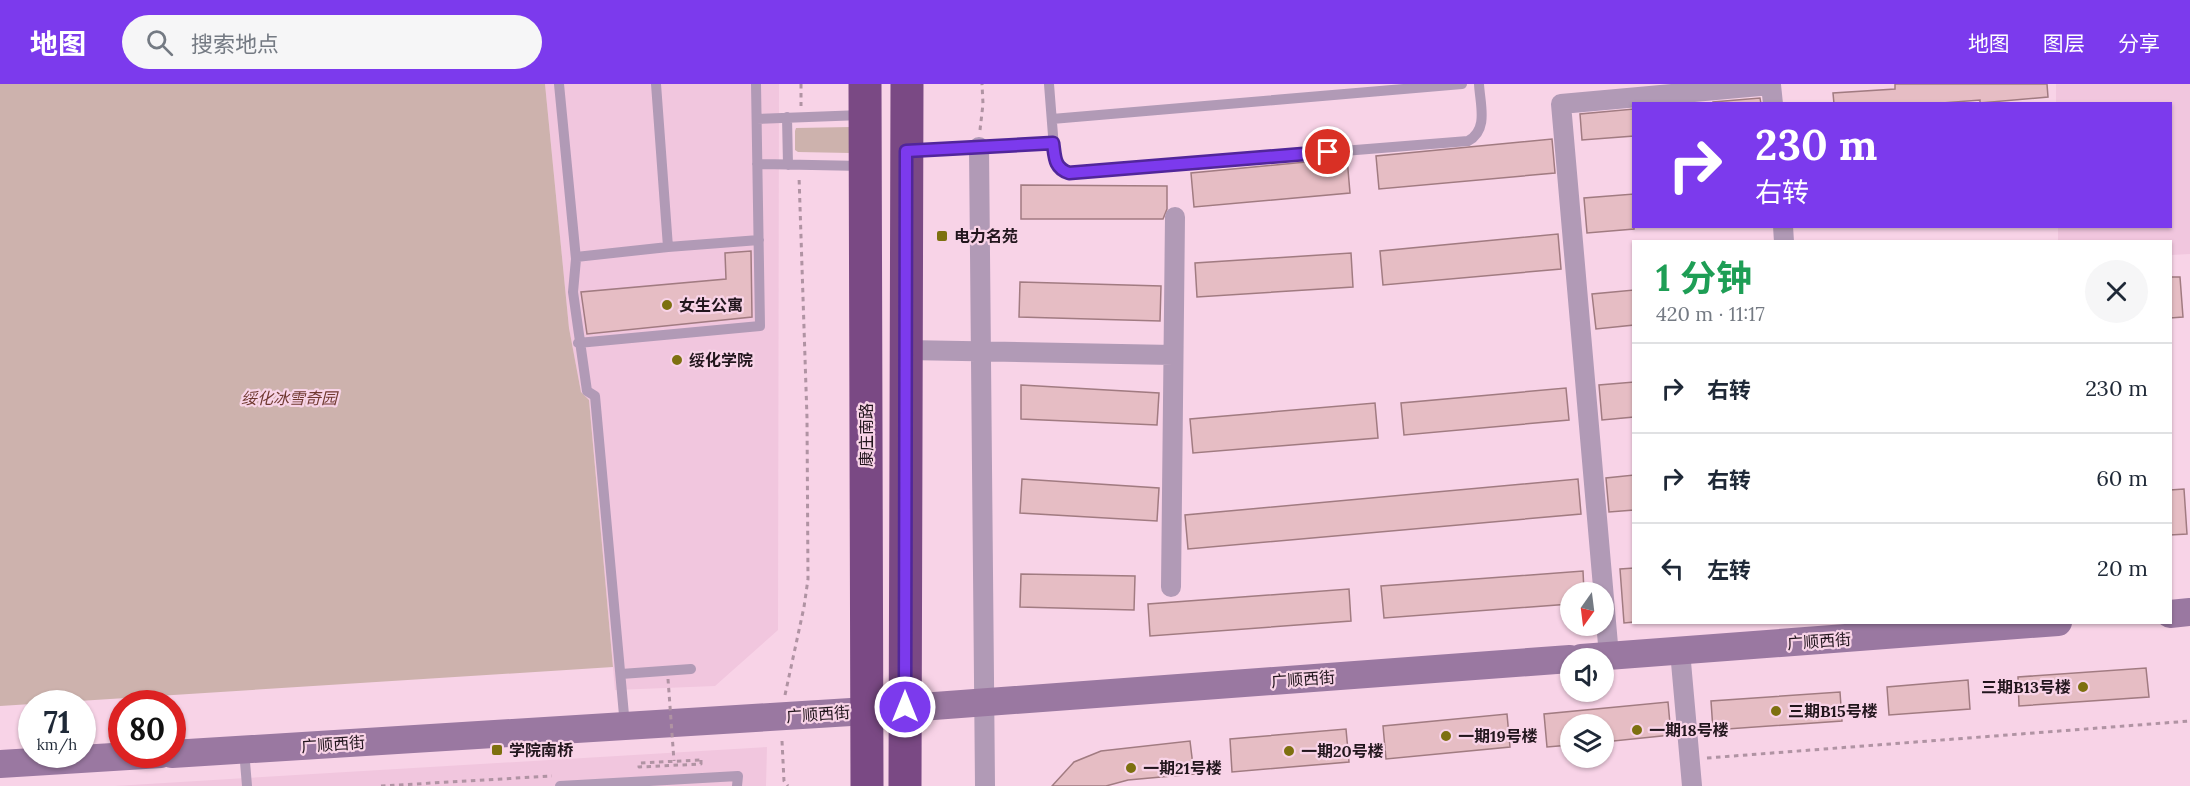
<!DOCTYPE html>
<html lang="zh">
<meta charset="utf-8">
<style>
:root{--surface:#fff;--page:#f6f6f7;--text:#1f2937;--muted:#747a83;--line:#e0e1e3;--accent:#7c3aed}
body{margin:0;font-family:Lora,"Noto Sans SC",serif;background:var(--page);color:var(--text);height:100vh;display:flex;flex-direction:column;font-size:22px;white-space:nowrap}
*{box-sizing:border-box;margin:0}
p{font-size:20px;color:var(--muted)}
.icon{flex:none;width:33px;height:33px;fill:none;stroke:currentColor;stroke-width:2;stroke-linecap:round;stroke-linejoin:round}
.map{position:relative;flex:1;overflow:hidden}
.side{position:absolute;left:1632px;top:156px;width:540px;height:384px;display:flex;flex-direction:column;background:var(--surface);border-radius:0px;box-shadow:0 2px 4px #0004}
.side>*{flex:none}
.banner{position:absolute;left:1632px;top:18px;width:540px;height:126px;border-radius:0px;box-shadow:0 2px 4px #0004;background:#7c3aed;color:#fff;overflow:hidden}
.needle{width:39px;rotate:194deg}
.tools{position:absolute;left:1560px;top:498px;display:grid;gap:12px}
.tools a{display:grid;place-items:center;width:54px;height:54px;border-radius:50%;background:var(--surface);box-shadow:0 2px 4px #0004;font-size:30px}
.speed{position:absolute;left:18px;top:606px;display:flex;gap:12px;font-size:30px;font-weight:700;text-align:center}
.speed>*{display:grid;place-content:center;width:78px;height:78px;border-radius:50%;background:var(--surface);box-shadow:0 2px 4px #0004;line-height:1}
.speed small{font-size:15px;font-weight:400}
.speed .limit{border:9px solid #d22;background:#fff;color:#111}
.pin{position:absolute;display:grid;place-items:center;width:51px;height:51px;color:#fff;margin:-26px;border:3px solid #fff;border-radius:50%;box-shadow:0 2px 6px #0007}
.me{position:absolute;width:66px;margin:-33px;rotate:0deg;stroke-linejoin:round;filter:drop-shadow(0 0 4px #0008)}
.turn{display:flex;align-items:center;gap:21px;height:126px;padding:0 24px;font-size:27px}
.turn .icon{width:78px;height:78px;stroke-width:2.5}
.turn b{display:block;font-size:42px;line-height:51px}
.round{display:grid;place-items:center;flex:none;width:63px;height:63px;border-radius:32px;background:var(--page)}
.summary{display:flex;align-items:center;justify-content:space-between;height:102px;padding:0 24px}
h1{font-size:36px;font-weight:700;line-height:45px;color:#1e9e55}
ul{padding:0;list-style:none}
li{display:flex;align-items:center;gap:18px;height:90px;padding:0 24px;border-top:2px solid var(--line)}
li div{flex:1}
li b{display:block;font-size:22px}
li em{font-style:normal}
header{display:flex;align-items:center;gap:36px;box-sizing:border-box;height:84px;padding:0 30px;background:var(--accent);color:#fff}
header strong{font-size:28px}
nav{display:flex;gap:33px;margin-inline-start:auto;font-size:21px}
.search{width:420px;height:54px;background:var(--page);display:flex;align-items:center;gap:15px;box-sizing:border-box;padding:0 21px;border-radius:33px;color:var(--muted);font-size:22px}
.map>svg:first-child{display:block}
</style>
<header>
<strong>地图</strong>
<div class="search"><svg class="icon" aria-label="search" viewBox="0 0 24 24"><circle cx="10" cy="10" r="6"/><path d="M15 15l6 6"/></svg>搜索地点</div>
<nav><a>地图</a><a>图层</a><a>分享</a></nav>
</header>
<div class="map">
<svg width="2190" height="702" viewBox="0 0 2190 702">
<rect width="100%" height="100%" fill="#f8d3e7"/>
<path fill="#f1c6de" d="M545 0H779L778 546 715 602 615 606 589 316 581 309 569 244Z
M2056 0H2190V170L2171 171 2170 158 2058 157V143L2170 142V20L2056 19Z
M767 663 766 702H115L246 694Z"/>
<path fill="#cdb2ad" d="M0 0H545L569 244 581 308 589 316 613 583 0 622Z
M851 43 850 69 798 68 795 66V47L796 44Z"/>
<path fill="#e6bdc4" stroke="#a17b81" stroke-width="1.5" d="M1895 0H2047L2048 13 1980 19V16L1929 20H1834L1833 9 1895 5Z
M1760 14 1761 20H1713V18Z
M1634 25V52L1582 56 1580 30Z
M1552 55 1555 89 1379 105 1376 72Z
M1347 74 1350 109 1194 123 1191 89Z
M1021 101 1167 102V125L1163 135H1021Z
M1634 110V145L1587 149 1584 114Z
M1558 150 1561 185 1383 201 1380 167Z
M751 167 752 233 587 250 581 208 726 195 725 169Z
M1351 169 1353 203 1197 213 1195 179Z
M2170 193H2180L2183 233 2170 234Z
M1020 198 1161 202 1160 237 1019 233Z
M1634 206V241L1596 245 1592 210Z
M1634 298V333L1602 336 1599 301Z
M1021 301 1159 309 1157 341 1021 335Z
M1566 304 1569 336 1404 351 1401 319Z
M1375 319 1378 354 1193 369 1190 335Z
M1634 391V426L1609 428 1606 394Z
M1022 395 1159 404 1157 437 1020 429Z
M1578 395 1581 430 1188 465 1185 431Z
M2184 405 2187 450 2170 451V406Z
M1634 484V538L1624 539 1620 485Z
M1583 487 1584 508H1570V520L1384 534 1381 502Z
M1021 490 1135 492 1134 526 1020 523Z
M1349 505 1351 537 1150 552 1148 520Z
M2146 584 2149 613 2019 622 2018 593Z
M1968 596 1970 625 1889 631 1887 603Z
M1840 608 1842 637 1713 646 1711 617Z
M1668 618 1671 651 1604 658V640H1570V661L1547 663 1544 630Z
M1507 630 1510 663 1386 675 1383 642Z
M1346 645 1349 678 1232 688 1230 655Z
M1190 657 1194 690 1128 696 1106 702H1052L1074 678 1101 667Z"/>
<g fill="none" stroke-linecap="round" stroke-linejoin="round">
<path stroke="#b093a3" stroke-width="3" stroke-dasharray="4.5 4.5" stroke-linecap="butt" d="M801 0V22
M980 46 983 20 982 0
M785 611 804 523 808 495 807 334 799 92
M782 657 784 697 788 702
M1707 674 2190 637
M701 676V680L639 683V679Z
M381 702 552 692"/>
<path stroke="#b19ab6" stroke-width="10" d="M559 0 576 175 573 208 587 307 595 312 625 642
M1049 0 1055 77 1063 87 1069 89 1468 57C1489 46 1480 20 1479 0
M787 33 788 81
M757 35 862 31
M1052 35 1462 0
M910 66 1053 59
M757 80 862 82
M668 163 759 156
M576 173 668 163 656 0
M578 259 760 242 756 0
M621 590 691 585
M244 666 247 702
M560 702 738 692 737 702"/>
<path stroke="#b19ab6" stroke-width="20" d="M979 63 985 702
M1783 142 1784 158
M906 266 1173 271
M1171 503 1175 133
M1680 567 1692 702
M1609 572 1561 20 1771 1 1773 20"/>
<path stroke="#9a78a1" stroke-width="28" d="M2170 530 2190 528
M1581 574 2058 538
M172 670 867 627 1570 575
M0 680 161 670"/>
<path stroke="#7a4984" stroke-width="33" d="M865 0 867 702
M905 702 907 0"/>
<path stroke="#b093a3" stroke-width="3" stroke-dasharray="4.5 4.5" stroke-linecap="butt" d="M668 595 674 677"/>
</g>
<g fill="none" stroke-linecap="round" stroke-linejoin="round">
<defs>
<path id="route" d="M905 623 906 67 1053 59C1055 73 1054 84 1069 89L1328 68"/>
</defs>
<use href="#route" stroke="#51269a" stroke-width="15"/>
<use href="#route" stroke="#7c3aed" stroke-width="10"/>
</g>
<g fill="#7d700f" stroke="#f8d3e7" stroke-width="2">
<rect x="936" y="146" width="12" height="12" rx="3"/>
<circle cx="667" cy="221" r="6"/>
<circle cx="677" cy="276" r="6"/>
<circle cx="2083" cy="603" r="6"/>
<circle cx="1776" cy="627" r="6"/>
<circle cx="1637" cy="646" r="6"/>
<circle cx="1446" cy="652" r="6"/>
<rect x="491" y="660" width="12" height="12" rx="3"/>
<circle cx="1289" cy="667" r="6"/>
<circle cx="1131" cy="684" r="6"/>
</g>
<g text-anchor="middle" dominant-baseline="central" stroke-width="4.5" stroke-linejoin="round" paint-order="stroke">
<g font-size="16" font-weight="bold" fill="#22161d" stroke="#f8d3e7" text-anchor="start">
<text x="954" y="152">电力名苑</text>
<text x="679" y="221">女生公寓</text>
<text x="689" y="276">绥化学院</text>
<text x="2071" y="603" text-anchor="end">三期B13号楼</text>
<text x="1788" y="627">三期B15号楼</text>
<text x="1649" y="646">一期18号楼</text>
<text x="1458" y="652">一期19号楼</text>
<text x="509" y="666">学院南桥</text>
<text x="1301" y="667">一期20号楼</text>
<text x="1143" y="684">一期21号楼</text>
</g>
<g font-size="16" font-style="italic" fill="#6f3930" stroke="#f8d3e7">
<text x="289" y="314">绥化冰雪奇园</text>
</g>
<g font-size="16" fill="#22161d" stroke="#f8d3e7">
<text transform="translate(866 351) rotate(-90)">康庄南路</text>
<text transform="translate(1819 557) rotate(-4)">广顺西街</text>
<text transform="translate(1303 595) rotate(-4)">广顺西街</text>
<text transform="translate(818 630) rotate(-4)">广顺西街</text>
<text transform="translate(333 660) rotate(-4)">广顺西街</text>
</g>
</g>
</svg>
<div class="tools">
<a><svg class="needle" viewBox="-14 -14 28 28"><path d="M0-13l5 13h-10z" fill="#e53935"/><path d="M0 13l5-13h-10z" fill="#747a83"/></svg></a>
<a><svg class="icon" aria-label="sound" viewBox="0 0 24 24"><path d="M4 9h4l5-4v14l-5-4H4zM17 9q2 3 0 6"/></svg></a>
<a><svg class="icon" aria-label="layers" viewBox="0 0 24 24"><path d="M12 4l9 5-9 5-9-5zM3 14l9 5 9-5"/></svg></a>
</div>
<div class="speed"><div>71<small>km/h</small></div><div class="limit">80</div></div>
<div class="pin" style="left:1328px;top:68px;background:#d93025"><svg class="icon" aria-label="arrive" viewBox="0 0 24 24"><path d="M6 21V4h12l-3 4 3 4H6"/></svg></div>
<svg class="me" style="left:905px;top:623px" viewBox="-20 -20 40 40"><circle r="17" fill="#7c3aed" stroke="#fff" stroke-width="3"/><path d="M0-11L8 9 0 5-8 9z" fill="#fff"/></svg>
<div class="banner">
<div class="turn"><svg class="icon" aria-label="right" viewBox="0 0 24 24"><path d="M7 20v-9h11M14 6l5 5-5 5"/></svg><div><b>230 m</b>右转</div></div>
</div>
<section class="side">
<div class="summary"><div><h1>1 分钟</h1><p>420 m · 11:17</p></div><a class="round"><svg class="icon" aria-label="close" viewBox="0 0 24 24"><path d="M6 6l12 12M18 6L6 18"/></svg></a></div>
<ul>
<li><svg class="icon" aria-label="right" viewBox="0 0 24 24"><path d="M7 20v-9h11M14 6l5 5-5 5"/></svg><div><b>右转</b></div><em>230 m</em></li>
<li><svg class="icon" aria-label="right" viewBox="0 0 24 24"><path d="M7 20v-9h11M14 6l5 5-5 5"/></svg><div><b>右转</b></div><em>60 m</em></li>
<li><svg class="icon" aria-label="left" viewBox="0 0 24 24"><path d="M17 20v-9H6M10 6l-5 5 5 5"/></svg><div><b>左转</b></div><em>20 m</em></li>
</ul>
</section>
</div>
